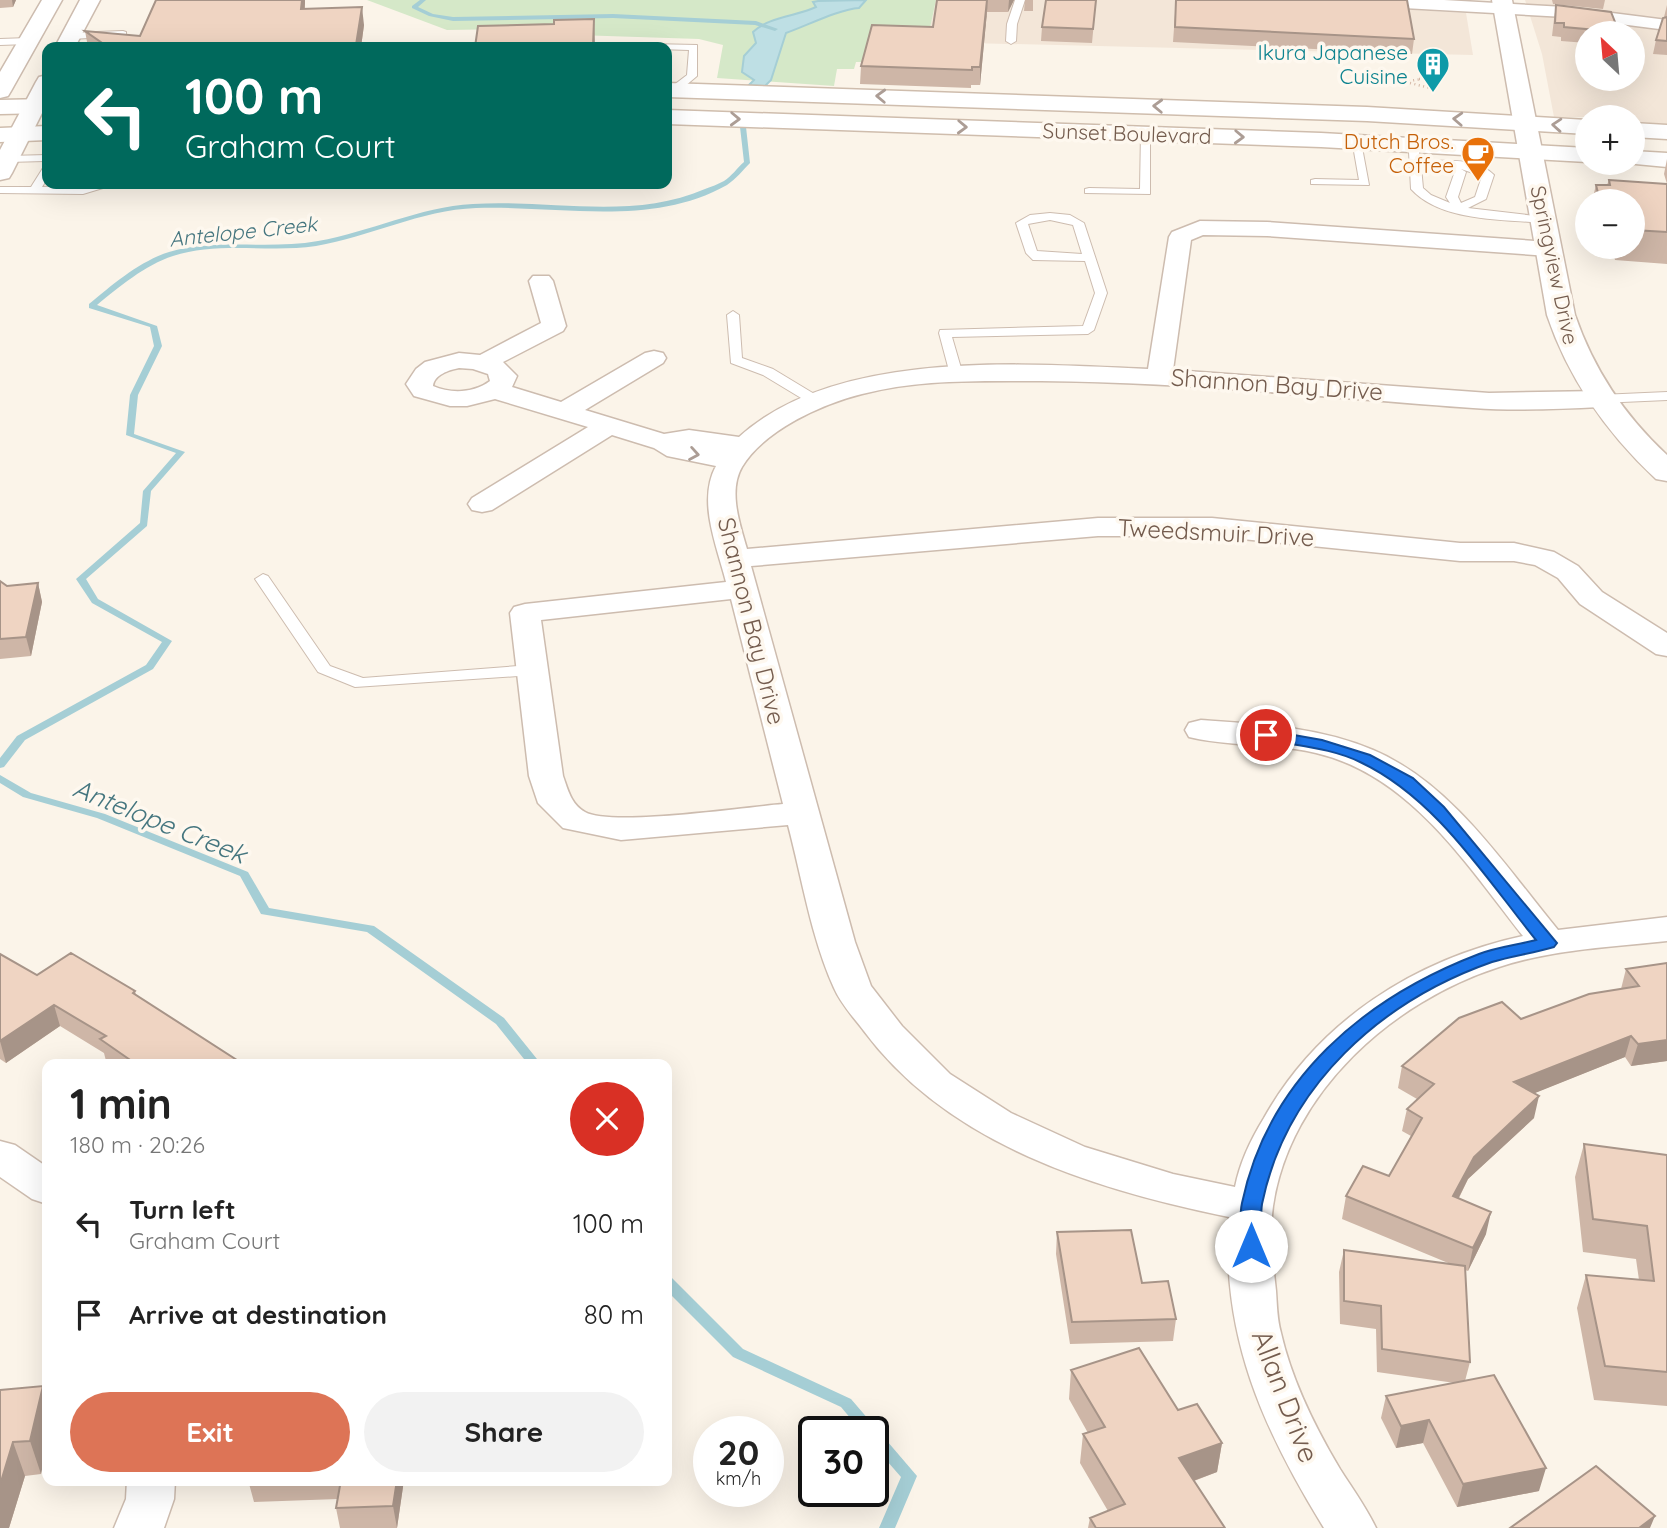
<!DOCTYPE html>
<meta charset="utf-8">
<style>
:root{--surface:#fff;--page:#f2f2f2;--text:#222;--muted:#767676;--accent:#dd7456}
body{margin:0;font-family:Quicksand,sans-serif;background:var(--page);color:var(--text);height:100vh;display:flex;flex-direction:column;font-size:26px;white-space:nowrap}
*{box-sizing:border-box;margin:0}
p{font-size:23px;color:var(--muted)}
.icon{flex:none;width:38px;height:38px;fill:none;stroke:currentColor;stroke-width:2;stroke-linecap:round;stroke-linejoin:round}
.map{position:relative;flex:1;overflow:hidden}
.panel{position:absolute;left:42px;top:1059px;width:630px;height:427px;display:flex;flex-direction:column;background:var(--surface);border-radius:14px;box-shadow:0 7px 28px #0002}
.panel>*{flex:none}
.hud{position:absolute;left:42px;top:42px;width:630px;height:147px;border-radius:14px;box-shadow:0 7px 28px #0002;background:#00695c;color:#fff;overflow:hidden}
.needle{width:46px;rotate:334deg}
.controls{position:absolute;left:1575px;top:21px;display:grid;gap:14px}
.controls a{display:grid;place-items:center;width:70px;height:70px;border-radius:50%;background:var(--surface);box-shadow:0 7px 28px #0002;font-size:35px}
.speed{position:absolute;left:693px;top:1416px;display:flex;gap:14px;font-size:35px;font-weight:700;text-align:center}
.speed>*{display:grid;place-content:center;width:91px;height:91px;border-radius:50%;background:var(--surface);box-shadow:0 7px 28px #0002;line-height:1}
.speed small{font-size:18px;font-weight:400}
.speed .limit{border:4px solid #111;border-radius:10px;background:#fff;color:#111}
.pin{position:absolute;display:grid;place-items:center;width:60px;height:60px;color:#fff;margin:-30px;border:4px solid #fff;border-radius:50%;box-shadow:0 2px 7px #0007}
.me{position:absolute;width:77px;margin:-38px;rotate:0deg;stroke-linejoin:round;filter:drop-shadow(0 0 5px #0008)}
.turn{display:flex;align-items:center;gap:24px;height:147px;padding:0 28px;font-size:32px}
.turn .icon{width:91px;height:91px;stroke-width:2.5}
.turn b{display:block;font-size:49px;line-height:60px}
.round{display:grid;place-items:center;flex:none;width:74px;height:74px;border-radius:37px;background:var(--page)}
.summary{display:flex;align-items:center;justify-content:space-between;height:119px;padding:0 28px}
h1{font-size:42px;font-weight:700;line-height:52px}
.primary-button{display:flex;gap:14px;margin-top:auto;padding:14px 28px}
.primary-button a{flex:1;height:80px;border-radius:42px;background:var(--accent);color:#fff;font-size:28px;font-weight:700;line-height:80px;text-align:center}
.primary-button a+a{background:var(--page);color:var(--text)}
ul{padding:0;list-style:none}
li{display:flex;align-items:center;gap:21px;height:91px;padding:0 28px}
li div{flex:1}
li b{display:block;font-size:26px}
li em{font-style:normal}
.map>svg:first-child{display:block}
</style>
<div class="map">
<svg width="1667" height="1528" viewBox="0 0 1667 1528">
<rect width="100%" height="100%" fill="#fbf4e9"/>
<path fill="#f3e6d8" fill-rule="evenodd" d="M936 0H1360L1378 8 1466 13 1473 55 927 42Z
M1525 0H1667V124L1633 122V117H1554L1542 54ZM1587 33H1633V79H1587Z"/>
<path fill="#d5e8c8" d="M367 0H936L927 42 871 62H856L854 69H837L834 86 717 78 723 45 699 39 546 34 510 29 447 30Z"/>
<path fill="#bedfe4" stroke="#a5ced5" stroke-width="2" d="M866 0 859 8C840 9 806 26 786 33L771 80 765 86 749 85 754 80 742 72 744 56 756 43 753 32C768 17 797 16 816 7L813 2 818 1Z"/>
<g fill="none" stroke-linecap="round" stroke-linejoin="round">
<path fill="#a5ced5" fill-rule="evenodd" d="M420 0H426L418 7 433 14 453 17 613 14 756 21 778 29 775 31 755 25 613 18 453 21 429 16 412 8V6Z
M743 125 746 127 750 163C743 170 736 179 727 185 651 228 558 205 476 208 420 210 370 237 316 246 269 253 218 241 173 256 145 265 119 287 97 305L157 326 162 346 138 395 134 434 185 452 151 491 147 526 86 579 98 599 172 641 153 669 25 740 4 767 0 768V758L17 736 146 665 162 642 92 603 76 579 140 523 143 491 176 453 126 435 130 395 154 346 150 327 89 308V304C112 285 140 261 169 252 217 238 269 250 318 241 370 232 419 207 473 204 550 199 632 221 705 189 711 187 718 184 724 181 732 176 737 168 744 162L740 127Z
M0 775 31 793 105 814 248 872 269 908 374 926 504 1018 541 1064H528L496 1024 367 932 261 914 240 876 97 818 23 797 0 783Z
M667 1277 672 1278 743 1349 851 1399 917 1476 895 1528H879L901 1477 873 1445V1432H862L841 1407 733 1357 667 1291Z"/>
<defs>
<path id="service" d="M1015 0H1025L1017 24 1016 41 1011 44 1006 41 1007 24Z
M123 31 126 32V36L71 39 66 36 71 33Z
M0 39 28 38 33 41 28 44 0 45Z
M602 43 697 45V76L678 92H670V88L687 75 689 50 598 47Z
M1141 132 1150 134V194L1085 193V189L1089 188 1140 189Z
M1352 140 1361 142 1369 185 1311 184V180L1315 179 1359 180Z
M1414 149 1419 152 1420 161C1443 161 1476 157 1494 175L1486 199 1468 208 1544 217 1550 220 1544 223C1503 219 1441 222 1411 189L1409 152ZM1421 167 1442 168 1454 174 1446 197 1450 203 1431 195 1423 188ZM1461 169 1482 176 1475 197 1461 203 1458 197 1466 172Z
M47 155 45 161 8 162 3 159 8 156Z
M47 167V179L42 187 116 184 83 194 0 193V187H31L43 168Z
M251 184H316L310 187H257Z
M321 184H402L396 187H327Z
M1050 213 1070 215 1084 223 1107 293 1094 330 1088 334 952 337 963 375 956 379 951 378 939 333 940 330 1083 326 1095 293 1085 261 1033 260 1026 253 1016 223 1030 215ZM1050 220 1073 225 1082 254 1037 251 1028 224Z
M733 311 739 315 742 358 773 369 821 398V404H811L763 375 731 363 727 315Z
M1667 392V400L1600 403 1593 399 1600 395Z
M263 574 268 576 330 666 363 678 532 665 540 670 532 675 355 687 318 672 255 579Z"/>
<path id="minor" d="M1340 0H1444L1565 7 1667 20V30L1565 17 1349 5Z
M1200 221 1267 222 1549 242 1557 244 1560 249 1557 254 1549 256 1267 236 1203 235 1191 240 1173 370 1489 393 1600 391 1609 394 1613 399 1609 404 1600 407C1558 409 1515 411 1473 408 1329 398 1185 382 1041 381 981 381 919 379 862 394 822 404 764 430 742 467 728 491 740 525 747 549L1098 518H1212L1460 543H1514L1554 552 1578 566 1602 592 1667 633V656L1656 654 1580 604 1558 578 1535 565 1514 561H1460L1212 536H1098L751 566 855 942 871 986 902 1026 950 1074 1011 1113 1085 1147 1173 1174 1235 1187C1240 1162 1251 1139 1264 1118 1318 1021 1416 959 1523 936 1467 865 1410 775 1316 753 1275 743 1231 747 1189 737L1185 730 1189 723 1201 720C1259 724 1319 727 1373 750 1452 783 1505 866 1558 930L1667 917V941C1612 947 1553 949 1499 967 1393 1001 1290 1092 1273 1206 1269 1234 1273 1263 1276 1291 1277 1305 1277 1319 1281 1333 1292 1381 1315 1427 1340 1469 1352 1488 1366 1507 1376 1528H1324C1263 1429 1221 1336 1229 1217 1096 1190 949 1145 864 1031 854 1018 841 1004 834 988 811 937 802 878 788 825L621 840 563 828 538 803 529 776 510 613 514 607 525 604 726 582C717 546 697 501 716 466L667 456 654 448 612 435 492 510 482 512 472 510 468 504 472 498 588 427 495 399 467 406H450L414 396 406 384 416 369 425 362 459 353 480 355 541 323 529 281 533 276H549L553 281 566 326 563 331 503 362 517 376 512 387 561 402 645 353 654 351 663 353 666 358 663 363 585 410 664 434 689 430 739 437C837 348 1025 364 1148 369L1169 237 1172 232ZM459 368 473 369 488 374 490 381C474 393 451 394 433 386 434 375 449 370 459 368ZM731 599 783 804C746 807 611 827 585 812 571 804 568 790 563 776L541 620Z
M0 1141 15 1145 47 1167V1204L32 1199 0 1177Z
M127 1480H175L174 1499 164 1528H114L126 1499Z"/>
<path id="tertiary" d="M42 0H62L11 91 8 96 0 98V72Z
M80 0H100L75 47H55Z
M1492 0H1512L1575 315C1594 370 1624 415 1667 455V481L1656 479C1606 432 1569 380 1547 315Z
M47 75V103L12 173 9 178 0 180V150L36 82 39 77Z"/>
<path id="secondary" d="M667 83 1367 107 1587 120V134L1367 121 667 97Z
M47 99V113L0 114V100Z
M667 110 1321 133 1587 148V162L1321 147 667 124Z
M1633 123 1667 125V139L1633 137Z
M47 126V140L0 142V128Z
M1633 151 1667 153V167L1625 163H1633Z"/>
</defs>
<use href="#service" stroke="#cdbcaf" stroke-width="2"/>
<use href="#minor" stroke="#cdbcaf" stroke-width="3"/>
<use href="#tertiary" stroke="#cdbcaf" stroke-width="3"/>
<use href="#secondary" stroke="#cfbdad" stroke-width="3"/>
<path stroke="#d4b7a5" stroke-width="2.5" stroke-dasharray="1 3.5" stroke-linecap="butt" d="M1381 75 1401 79
M1398 78 1411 79
M1419 79 1436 80
M1410 83 1430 88
M1382 85 1422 79
M1436 87V79L1445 71"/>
<use href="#service" fill="#fff" fill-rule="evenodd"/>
<use href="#minor" fill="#fff" fill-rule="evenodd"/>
<use href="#tertiary" fill="#fff" fill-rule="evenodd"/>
<use href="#secondary" fill="#fff" fill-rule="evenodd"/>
</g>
<path fill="#ceb6a7" d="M0 0H16L13 7 0 8Z
M156 0H305V9L364 25 361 47H88L85 31 140 36Z
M937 0H1014L1008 12H987L980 85H971V88L860 84 861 66 933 27Z
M1025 0H1033V11H1024Z
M1096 0 1092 43 1041 41 1042 27Z
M1176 0 1414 39 1412 54 1173 42Z
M1552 0H1605L1603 9 1553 4Z
M1556 5 1619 32 1618 33H1587V43L1561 41V37L1552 36 1554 19Z
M1667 5V55L1653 54 1656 40 1666 17H1664Z
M1667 159V264L1615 260 1614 256 1599 255 1597 247H1633V201H1592L1596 185H1607L1609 180 1667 184 1664 174Z
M0 581 7 586 38 583 42 602 31 656 0 659Z
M0 954 37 975 135 991 136 995 243 1064H111L106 1061 104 1053 60 1026 6 1063 0 1059Z
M1667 963V1061L1631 1066 1625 1057 1534 1093V1118L1468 1179 1459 1198 1486 1234 1468 1271 1465 1270 1470 1362 1465 1381 1539 1491 1457 1507 1423 1443 1396 1448 1381 1418 1386 1396 1455 1383 1377 1372 1376 1329 1340 1324 1339 1272 1344 1250 1453 1265 1342 1219 1346 1196 1389 1176 1411 1136 1402 1131 1407 1109 1417 1099 1398 1088 1402 1066 1521 1019 1621 989 1626 969Z
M1584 1144 1667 1155V1406L1594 1400 1577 1308 1586 1275 1639 1280 1636 1259 1583 1252 1575 1177Z
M1057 1232 1142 1283 1176 1319 1173 1341 1070 1344 1056 1254Z
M1071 1370 1178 1410 1222 1443 1217 1472 1194 1481 1225 1528H1088L1090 1518 1108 1511 1080 1463 1083 1434 1088 1433 1069 1399Z
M43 1386 41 1474 25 1476 9 1528 0 1390Z
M248 1480H404L397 1528H340L336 1508 338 1499 254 1502Z"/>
<path fill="#a79488" d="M12 0H16L13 7Z
M302 0H305V3L303 27 301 9Z
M988 0 987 12 980 85V67Z
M1009 0H1014L1008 12Z
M362 7 364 25 361 47H356Z
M594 19 595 47H593Z
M38 583 42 602 31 656 26 637Z
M54 1005 60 1026 6 1063 0 1041Z
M1631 1036 1625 1057 1508 1104 1514 1082Z
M1667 1040V1061L1631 1066 1638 1044Z
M1539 1096 1534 1118 1468 1179 1448 1219 1453 1196 1474 1157Z
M1491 1212 1486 1234 1468 1271 1473 1248Z
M43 1386 47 1400V1447L41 1474 30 1441Z
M1429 1420 1423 1443 1396 1448 1401 1426Z
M13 1442 25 1476 9 1528H0V1485Z
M1222 1443 1217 1472 1174 1488 1179 1458Z
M1546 1468 1539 1491 1457 1507 1463 1484Z
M397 1480H404L397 1528 393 1506Z
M1655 1516 1650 1528H1639Z"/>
<path fill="#efd4c2" stroke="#a79488" stroke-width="2" d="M156 0H302L301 9 362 7 356 45 308 47H108L85 31 140 36Z
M937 0H987L980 67H972V70L861 66 872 25 933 27Z
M1046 0H1096L1093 29 1042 27Z
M1176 0H1407L1414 39 1175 27Z
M1556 5 1611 12 1619 32 1564 27V23H1555Z
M1667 17V41L1656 40 1663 18Z
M594 19 593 47H475L478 26 554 24V20Z
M46 139H47V156L44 151Z
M1609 180 1667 184V232L1633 230V201H1600L1596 185H1610Z
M0 581 7 586 38 583 26 637 0 639Z
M71 953 135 991 133 993 243 1064H136L100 1039 106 1036 54 1005 0 1041V954L37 975Z
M1667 963V1040L1638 1044 1631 1036 1514 1082 1539 1096 1474 1157 1453 1196 1491 1212 1473 1248 1346 1196 1363 1166 1389 1176 1422 1118 1407 1109 1434 1084 1402 1066 1459 1018 1502 1002 1521 1019 1589 994 1639 986 1626 969Z
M1584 1144 1667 1155V1372L1605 1366 1586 1275 1654 1281 1647 1226 1593 1219Z
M1131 1230 1142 1283 1168 1281 1176 1319 1072 1322 1057 1232Z
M1344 1250 1465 1266 1470 1362 1382 1349 1381 1306 1344 1301Z
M1139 1348 1178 1410 1197 1404 1222 1443 1179 1458 1225 1528H1096L1090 1518 1125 1504 1083 1434 1105 1427 1071 1370Z
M1494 1375 1546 1468 1463 1484 1429 1420 1401 1426 1386 1396Z
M43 1386 30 1441 13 1442 0 1485V1390Z
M1596 1466 1655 1516 1639 1528H1510Z
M341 1480H397L393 1506 336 1508Z"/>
<defs><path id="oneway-chevron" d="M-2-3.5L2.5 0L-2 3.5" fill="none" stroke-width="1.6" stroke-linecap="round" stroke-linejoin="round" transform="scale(1.75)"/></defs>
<g stroke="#ac9d95">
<use href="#oneway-chevron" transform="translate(881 96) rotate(-178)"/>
<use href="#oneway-chevron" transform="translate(1158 106) rotate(-178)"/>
<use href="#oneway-chevron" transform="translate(735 119) rotate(2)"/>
<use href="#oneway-chevron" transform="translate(1458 119) rotate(-177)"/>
<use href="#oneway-chevron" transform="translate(1557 125) rotate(-176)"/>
<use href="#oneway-chevron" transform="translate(962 127) rotate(2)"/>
<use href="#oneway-chevron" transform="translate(1239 137) rotate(2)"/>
<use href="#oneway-chevron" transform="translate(694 454) rotate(10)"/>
</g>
<path fill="#1a73e8" stroke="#114b97" stroke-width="2" d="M1266 730 1322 740 1370 755 1413 778 1444 807 1557 943 1554 947C1534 953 1512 956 1492 962 1381 1001 1286 1086 1262 1204 1260 1217 1262 1233 1262 1246L1259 1252 1251 1254 1244 1252 1241 1246C1241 1233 1239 1217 1242 1203 1268 1079 1364 998 1479 954 1497 947 1517 945 1536 940 1485 877 1435 797 1360 762 1329 747 1294 746 1261 738L1259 735Z"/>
<defs>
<symbol id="building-pin" viewBox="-11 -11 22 30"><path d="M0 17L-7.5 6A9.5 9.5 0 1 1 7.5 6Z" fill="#0f9aa8" stroke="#fef8ef"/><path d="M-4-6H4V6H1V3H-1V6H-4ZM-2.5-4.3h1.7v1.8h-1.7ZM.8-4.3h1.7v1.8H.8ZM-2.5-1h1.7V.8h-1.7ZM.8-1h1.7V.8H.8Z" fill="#fff"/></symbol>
<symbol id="cafe-pin" viewBox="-11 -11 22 30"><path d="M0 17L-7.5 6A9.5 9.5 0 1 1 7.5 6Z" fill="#e8710a" stroke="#fef8ef"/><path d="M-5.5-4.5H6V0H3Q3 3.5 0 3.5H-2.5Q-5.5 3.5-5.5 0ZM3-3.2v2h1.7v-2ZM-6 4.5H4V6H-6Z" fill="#fff"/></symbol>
</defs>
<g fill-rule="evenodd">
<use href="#building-pin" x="1414" y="45" width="38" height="52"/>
<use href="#cafe-pin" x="1459" y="134" width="38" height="52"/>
</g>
<g text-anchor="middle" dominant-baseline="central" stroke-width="7" stroke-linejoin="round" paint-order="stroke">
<g font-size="21" fill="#0d838f" stroke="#fef8ef" text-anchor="end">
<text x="1408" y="52">Ikura Japanese<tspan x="1408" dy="24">Cuisine</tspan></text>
</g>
<g font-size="21" fill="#745c4e" stroke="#fef8ef">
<text transform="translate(1127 133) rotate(2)">Sunset Boulevard</text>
<text transform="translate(1555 265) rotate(78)">Springview Drive</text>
</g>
<g font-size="21" fill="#c56008" stroke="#fef8ef" text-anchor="end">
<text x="1454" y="141">Dutch Bros.<tspan x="1454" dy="24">Coffee</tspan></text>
</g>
<g font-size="21" font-style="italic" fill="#45767f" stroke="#fef8ef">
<text transform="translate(243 231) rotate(-6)">Antelope Creek</text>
</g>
<g font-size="24" fill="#745c4e" stroke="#fef8ef">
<text transform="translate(1277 384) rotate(4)">Shannon Bay Drive</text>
<text transform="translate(1216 532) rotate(3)">Tweedsmuir Drive</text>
<text transform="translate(752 621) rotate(76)">Shannon Bay Drive</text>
</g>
<g font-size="26" font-style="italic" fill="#45767f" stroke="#fef8ef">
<text transform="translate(160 821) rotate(22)">Antelope Creek</text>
</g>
<g font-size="28" fill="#745c4e" stroke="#fef8ef">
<text transform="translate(1286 1396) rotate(69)">Allan Drive</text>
</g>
</g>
</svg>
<div class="controls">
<a><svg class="needle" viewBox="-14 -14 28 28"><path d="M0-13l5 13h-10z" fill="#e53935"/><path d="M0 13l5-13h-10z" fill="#767676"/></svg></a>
<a>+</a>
<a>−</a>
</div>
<div class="speed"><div>20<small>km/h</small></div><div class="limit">30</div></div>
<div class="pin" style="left:1266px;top:735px;background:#d93025"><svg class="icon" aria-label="arrive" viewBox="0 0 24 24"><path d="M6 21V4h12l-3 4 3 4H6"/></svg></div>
<svg class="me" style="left:1251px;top:1246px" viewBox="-20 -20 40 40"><circle r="19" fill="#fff"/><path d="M0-13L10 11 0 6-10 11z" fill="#1a73e8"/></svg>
<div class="hud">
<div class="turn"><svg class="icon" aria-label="left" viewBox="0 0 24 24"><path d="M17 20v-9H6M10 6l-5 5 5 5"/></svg><div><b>100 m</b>Graham Court</div></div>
</div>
<section class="panel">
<div class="summary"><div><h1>1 min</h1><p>180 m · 20:26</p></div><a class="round" style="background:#d93025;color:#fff"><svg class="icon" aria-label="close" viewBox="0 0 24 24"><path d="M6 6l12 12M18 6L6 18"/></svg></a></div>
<ul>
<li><svg class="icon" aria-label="left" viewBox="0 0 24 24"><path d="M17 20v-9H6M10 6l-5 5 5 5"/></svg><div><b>Turn left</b><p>Graham Court</p></div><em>100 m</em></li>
<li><svg class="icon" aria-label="arrive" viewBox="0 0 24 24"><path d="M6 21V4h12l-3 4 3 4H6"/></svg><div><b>Arrive at destination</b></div><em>80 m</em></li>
</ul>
<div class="primary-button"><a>Exit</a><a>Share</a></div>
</section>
</div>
